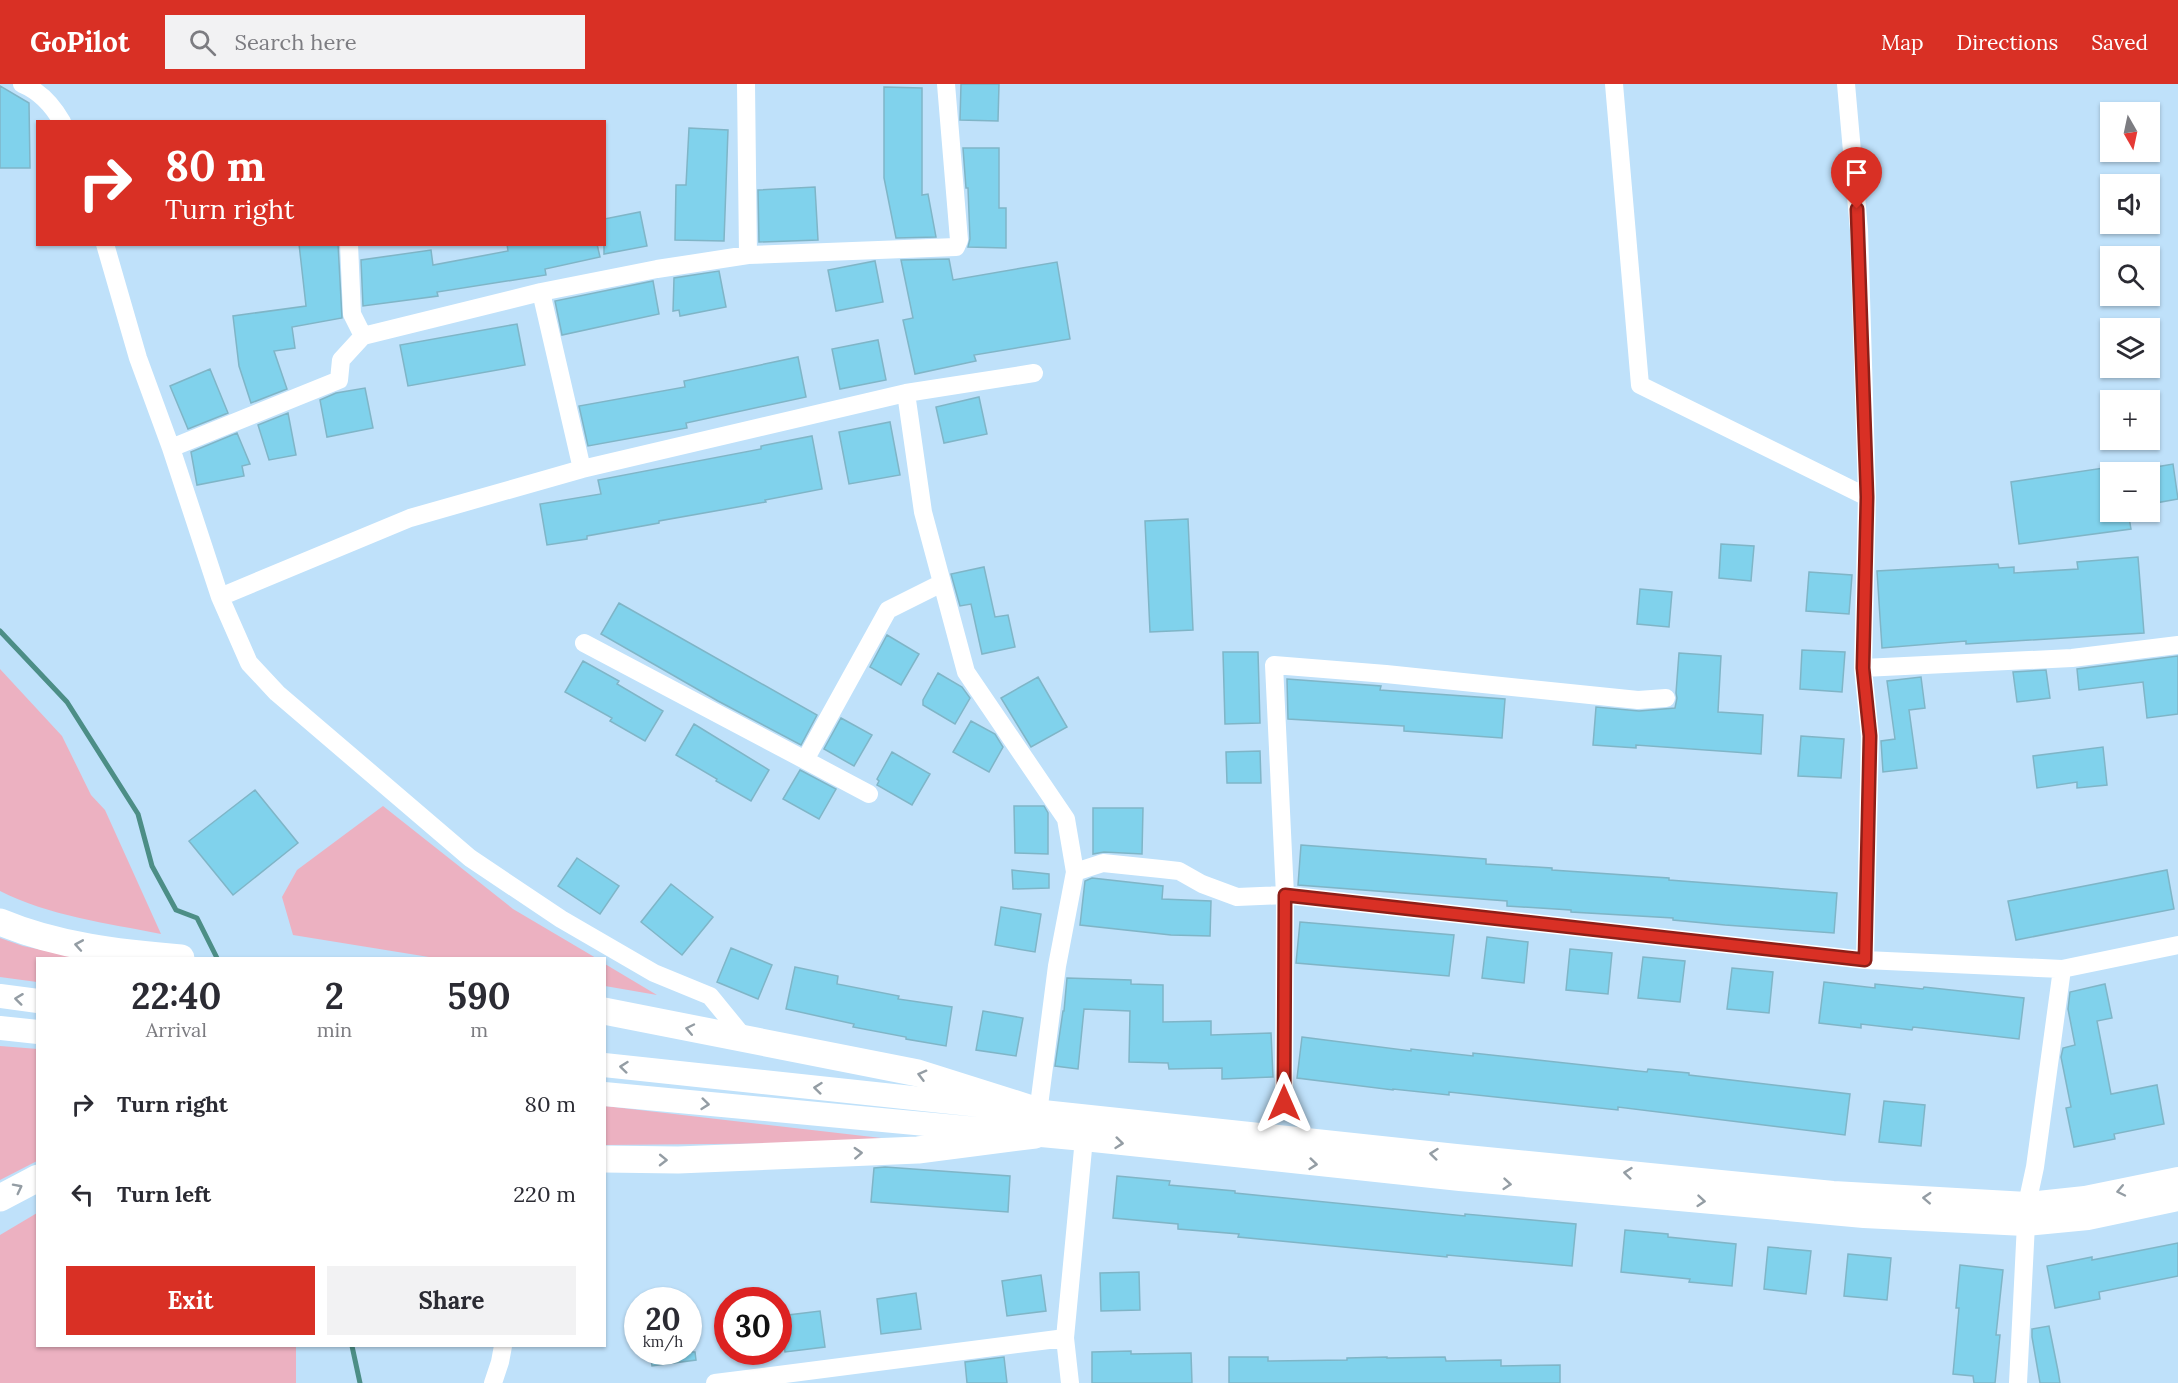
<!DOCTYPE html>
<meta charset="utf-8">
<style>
:root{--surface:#fff;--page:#f2f2f3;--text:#2b2b33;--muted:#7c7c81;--accent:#d93025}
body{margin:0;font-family:Lora,serif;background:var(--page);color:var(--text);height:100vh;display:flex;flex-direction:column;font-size:22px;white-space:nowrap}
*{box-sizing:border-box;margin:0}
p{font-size:20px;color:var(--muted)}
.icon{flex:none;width:33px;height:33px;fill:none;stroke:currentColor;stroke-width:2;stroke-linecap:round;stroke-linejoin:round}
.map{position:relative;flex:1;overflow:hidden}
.details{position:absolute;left:36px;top:873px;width:570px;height:390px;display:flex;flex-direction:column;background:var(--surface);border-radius:0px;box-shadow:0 2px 4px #0004}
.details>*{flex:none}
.banner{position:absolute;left:36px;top:36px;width:570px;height:126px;border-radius:0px;box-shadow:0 2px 4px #0004;background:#d93025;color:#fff;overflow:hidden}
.needle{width:39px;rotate:171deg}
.buttons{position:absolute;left:2100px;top:18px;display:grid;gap:12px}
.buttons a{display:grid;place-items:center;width:60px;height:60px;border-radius:0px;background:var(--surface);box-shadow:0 2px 4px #0004;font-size:30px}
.speed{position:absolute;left:624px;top:1203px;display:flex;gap:12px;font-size:30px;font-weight:700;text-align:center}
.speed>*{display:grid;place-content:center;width:78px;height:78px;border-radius:50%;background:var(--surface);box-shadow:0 2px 4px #0004;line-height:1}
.speed small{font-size:15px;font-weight:400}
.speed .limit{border:9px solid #d22;background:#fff;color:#111}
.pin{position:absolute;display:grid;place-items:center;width:51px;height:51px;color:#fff;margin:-62px -26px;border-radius:50% 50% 50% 0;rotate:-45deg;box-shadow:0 0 6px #0007}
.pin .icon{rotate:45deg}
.me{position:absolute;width:66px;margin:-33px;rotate:0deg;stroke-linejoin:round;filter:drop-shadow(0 0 4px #0008)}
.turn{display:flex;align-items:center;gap:21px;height:126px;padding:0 30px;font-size:27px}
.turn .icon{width:78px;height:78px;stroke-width:2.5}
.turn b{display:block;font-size:42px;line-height:51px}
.eta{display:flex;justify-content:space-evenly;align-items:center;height:102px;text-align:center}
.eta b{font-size:36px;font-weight:700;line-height:42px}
.primary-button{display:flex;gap:12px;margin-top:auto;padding:12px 30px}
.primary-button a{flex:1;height:69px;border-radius:0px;background:var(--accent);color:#fff;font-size:24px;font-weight:700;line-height:69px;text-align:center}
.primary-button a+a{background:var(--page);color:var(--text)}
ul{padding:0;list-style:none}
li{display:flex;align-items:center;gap:18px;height:90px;padding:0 30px}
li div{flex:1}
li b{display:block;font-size:22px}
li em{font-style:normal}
header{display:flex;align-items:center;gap:36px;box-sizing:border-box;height:84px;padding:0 30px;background:var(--accent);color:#fff}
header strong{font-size:28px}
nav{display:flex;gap:33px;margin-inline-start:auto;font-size:21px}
.search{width:420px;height:54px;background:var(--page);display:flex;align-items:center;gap:15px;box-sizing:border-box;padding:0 21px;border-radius:0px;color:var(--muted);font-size:22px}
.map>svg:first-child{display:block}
</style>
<header>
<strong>GoPilot</strong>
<div class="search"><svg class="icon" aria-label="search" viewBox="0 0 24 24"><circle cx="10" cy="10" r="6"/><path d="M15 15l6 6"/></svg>Search here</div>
<nav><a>Map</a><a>Directions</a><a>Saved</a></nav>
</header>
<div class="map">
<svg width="2178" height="1299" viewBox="0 0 2178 1299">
<rect width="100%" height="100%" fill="#bfe1fa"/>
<path fill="#ecb1c1" d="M0 585 62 652 91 711 105 726 161 850C107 839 49 832 0 807Z
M383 722 513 825 596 874H435L293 851 282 813 297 786Z
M0 854 23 862 80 874H38L37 898 0 893Z
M604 880H605L657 911 605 902Z
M0 962 38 965 37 1077 0 1096Z
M605 1022 916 1058 605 1061Z
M37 1129 38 1262H296V1299H0V1151Z"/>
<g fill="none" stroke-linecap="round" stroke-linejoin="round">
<path stroke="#4c8e86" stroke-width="5" d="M0 547 67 618 138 730 152 782 176 826 197 834 217 874
M352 1262 360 1299"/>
</g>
<path fill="#80d2ec" stroke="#7fb5c7" stroke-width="1.5" d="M961 0H999L998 37 960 36Z
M0 2 29 19 30 84H0Z
M884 3 922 4V111L928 110 936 153 896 154 884 94Z
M689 44 728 46 724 157 675 156 676 101H686Z
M963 64H999V124H1006V164L968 163 970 155 968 104H966Z
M815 103 818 156 759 158 758 106Z
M640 128 647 162 604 170V135Z
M299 160H338L342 234 292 243 295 264 274 267 287 305 251 319 239 282 233 232 306 222Z
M507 160H597L600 173 545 185 546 191 437 208 438 212 363 222 361 176 431 166 433 181 508 167Z
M949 175 953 196 1057 178 1070 255 974 271 976 277 915 290 903 236 913 234 901 176Z
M875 177 883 218 836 227 828 186Z
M719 187 726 223 680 232 679 226 673 227 674 194Z
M653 197 659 230 562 251 555 217Z
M517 240 525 281 408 302 400 261Z
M878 256 886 296 840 305 832 265Z
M798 273 806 313 686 339 687 344 588 362 579 322 685 303 684 297Z
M210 285 228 329 188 345 170 302Z
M365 304 373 344 327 353 320 316 336 309Z
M979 313 987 350 944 359 936 323Z
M288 329 296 371 269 376 258 341Z
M890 338 900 391 849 400 839 348Z
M237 349 250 380 242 382 244 392 197 401 191 368Z
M812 352 822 405 765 416 766 418 659 437V439L587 452V455L547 461 540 420 601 410 598 396 761 365V362Z
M2173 380 2178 415 2150 420V384Z
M2110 383V428H2128L2131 445 2019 460 2011 398Z
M1188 435 1193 546 1150 548 1145 437Z
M1721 460 1754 462 1751 497 1719 494Z
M2138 473 2144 549 1966 560V557L1882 564 1877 487 1998 480 1999 484 2014 483V489L2078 485 2077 478Z
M984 483 995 533 1008 531 1015 563 982 570 971 520 960 522 951 490Z
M1809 488 1852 491 1849 530 1806 527Z
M1640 505 1672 508 1669 543 1637 540Z
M619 519 817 631 801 661 718 617 601 550Z
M887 551 919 570 901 601 870 583Z
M1802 566 1845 568 1842 608 1800 605Z
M1223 568H1258L1260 639 1225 640Z
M1679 569 1721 572 1718 628 1763 631 1761 670 1636 661V664L1593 661 1596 623 1639 627 1675 624 1677 614 1676 609Z
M2178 572V630L2147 634 2143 598 2079 606 2077 585Z
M583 577 619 597 617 600 663 627 645 657 610 637 612 634 565 608Z
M2046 586 2050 614 2017 618 2013 588Z
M938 589 962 603 970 614 955 640 923 621V616Z
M1038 593 1067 643 1031 663 1001 614Z
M1921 593 1925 624 1909 626 1917 684 1883 688 1881 657 1895 655 1887 597Z
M1287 595 1381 602 1380 606 1505 615 1502 654 1404 647V642L1288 635Z
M841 634 872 651 854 682 824 665Z
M971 637 995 650 1003 663 989 688 953 668Z
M694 640 769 686 751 717 716 697 717 695 676 671Z
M1801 652 1844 655 1841 694 1798 692Z
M2103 663 2107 701 2077 704V698L2037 704 2033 672Z
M1260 667 1261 699H1227L1226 668Z
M892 668 930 690 912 721 877 701 879 697 877 695Z
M800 686 836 705 819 735 783 715Z
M255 706 298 759 233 811 189 757Z
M1014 722H1044L1048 729V770L1015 769Z
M1093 724H1143L1142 770 1104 768 1093 770Z
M1301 761 1486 775V780L1552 784V786L1669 794V796L1837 809 1834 849 1725 841 1673 836V834L1571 828V826L1507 822V817L1298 801Z
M577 774 619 802 600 830 558 802Z
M1012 786 1049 790V804L1013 805Z
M2167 786 2174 825 2016 856 2008 817Z
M1092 794 1163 802 1162 815 1211 817 1210 852 1171 851 1080 841 1085 797Z
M671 800 713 833 682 871 641 838Z
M1001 823 1041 830 1035 868 995 861Z
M1300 838 1454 851 1449 892 1296 879Z
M1487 853 1528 858 1524 899 1482 894Z
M731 864 772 881 758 915 717 898Z
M1570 865 1612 869 1608 910 1566 906Z
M1643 873 1685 877 1680 918 1638 914Z
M795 883 838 892 837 900 899 912 898 915 952 923 946 962 906 955V953L853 943 854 940 786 925Z
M1732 884 1773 888 1769 929 1727 925Z
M1067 894 1131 896V900L1163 901V938L1211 937V951L1271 949 1273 993 1222 995V984L1169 985 1168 979 1129 978 1130 927 1084 925 1078 985 1055 982 1063 927H1064Z
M1824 898 1875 904V900L1923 905 1924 903 2024 914 2019 955 1913 943 1912 946 1861 940V944L1819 939Z
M2105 900 2112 934 2097 937 2111 1010 2157 1001 2164 1040 2114 1050 2115 1055 2074 1063 2066 1024 2071 1023 2061 973 2063 964 2075 961 2068 925 2070 908Z
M983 927 1023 934 1016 972 976 966Z
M1302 953 1411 967V965L1473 972V969L1647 988 1648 985 1689 989V991L1850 1010 1845 1051 1618 1023V1026L1449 1008V1011L1393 1005V1006L1297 994Z
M1884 1017 1925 1021 1921 1062 1879 1058Z
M885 1083 1010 1092 1008 1128 871 1118 874 1084Z
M1117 1092 1170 1097 1169 1101 1235 1107V1109L1465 1132V1130L1576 1140 1572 1182 1447 1171V1173L1238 1153 1239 1150 1178 1145V1140L1113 1134Z
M1625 1146 1668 1150V1153L1736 1160 1732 1202 1689 1198 1690 1195 1621 1188Z
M2178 1159V1192L2099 1208 2100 1215 2055 1224 2047 1182 2092 1173V1176Z
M1768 1163 1811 1167 1806 1210 1764 1205Z
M1848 1170 1891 1174 1887 1216 1844 1212Z
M1960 1181 2003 1186 1996 1251H2000L1995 1299H1974L1973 1292 1953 1290 1959 1224H1956Z
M1139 1188 1140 1226 1101 1227 1100 1189Z
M1041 1191 1046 1227 1007 1232 1002 1197Z
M916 1209 921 1245 881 1250 877 1215Z
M820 1227 825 1263 785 1268 780 1232Z
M2049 1242 2058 1287 2060 1299H2040L2032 1253V1245Z
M1131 1267V1270L1191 1269 1192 1299H1092V1268Z
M650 1268H695L696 1276 652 1282Z
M1004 1273 1007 1299H967L965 1278Z
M1229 1273H1268V1277L1347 1276V1274L1387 1273V1274L1445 1273 1446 1277 1501 1276V1282L1560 1281V1299H1229Z"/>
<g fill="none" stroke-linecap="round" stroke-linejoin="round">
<path stroke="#fff" stroke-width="18" d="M22 0C39 7 53 22 62 38
M746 0 748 171
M1614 0 1640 301 1867 413
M1846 0 1859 146 1867 413 1863 584 1870 652 1865 876
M105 160 138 274 171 364 220 513 249 579 277 609 470 774 561 835 654 889 710 912 746 956
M349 160 352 230 363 252
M541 208 582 385
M906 309 923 428 966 588 1066 735 1075 788 1057 882 1037 1037
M171 364 339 296 341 276 363 252 541 208 657 185 748 171 956 163 959 156 946 0
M220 513 410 434 582 385 906 309 1034 289
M584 559 805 676 888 526 942 499
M1863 584 2072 574 2178 561
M1666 614 1638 616 1386 590 1274 581 1285 811 1865 876 2062 885 2178 861
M805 676 869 710
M1075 788 1103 779 1161 785 1179 787 1202 800 1237 813 1285 811 1284 1019
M493 1299 500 1278 503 1262
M715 1299 1065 1254
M1070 1299 1065 1254 1085 1044
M2018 1299 2027 1120 2035 1083 2062 885"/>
<path stroke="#fff" stroke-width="24" d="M0 912 38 917
M0 944 38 948
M604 981 1456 1072 1833 1109 2027 1120 2085 1114 2178 1095
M604 1010 1084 1055 1460 1095 1864 1132 2025 1140 2088 1134 2178 1115"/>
<path stroke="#fff" stroke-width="27" d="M0 838C57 862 120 869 181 874
M604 927 918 989 1038 1027
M604 1075 678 1076 918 1066 1035 1051
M0 1114 38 1094"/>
</g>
<defs><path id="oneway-chevron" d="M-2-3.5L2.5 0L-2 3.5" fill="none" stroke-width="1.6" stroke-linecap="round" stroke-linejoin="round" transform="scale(1.5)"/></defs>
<g stroke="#949da4">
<use href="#oneway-chevron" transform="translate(79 861) rotate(-170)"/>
<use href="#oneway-chevron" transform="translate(19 915) rotate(-173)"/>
<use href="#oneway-chevron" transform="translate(690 945) rotate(-168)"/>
<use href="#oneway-chevron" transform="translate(624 983) rotate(-174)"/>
<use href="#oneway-chevron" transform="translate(922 991) rotate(-165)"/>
<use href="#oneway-chevron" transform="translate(818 1004) rotate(-174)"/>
<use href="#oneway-chevron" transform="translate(705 1020) rotate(6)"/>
<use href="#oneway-chevron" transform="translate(1119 1059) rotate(6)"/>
<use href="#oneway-chevron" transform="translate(858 1069) rotate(-3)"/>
<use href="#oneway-chevron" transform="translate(1434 1070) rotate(-174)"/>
<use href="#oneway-chevron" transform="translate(663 1076) rotate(1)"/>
<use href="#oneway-chevron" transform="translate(1313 1080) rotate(6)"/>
<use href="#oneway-chevron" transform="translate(1628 1089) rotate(-174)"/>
<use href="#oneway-chevron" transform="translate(1507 1100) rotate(5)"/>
<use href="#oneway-chevron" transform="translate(18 1104) rotate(-27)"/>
<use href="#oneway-chevron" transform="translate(2121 1107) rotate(168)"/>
<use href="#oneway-chevron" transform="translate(1927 1114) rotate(-177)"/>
<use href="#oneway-chevron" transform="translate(1701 1117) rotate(5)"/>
</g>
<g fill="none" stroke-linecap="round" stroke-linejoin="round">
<defs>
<path id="route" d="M1284 1019 1285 811 1865 876 1870 652 1863 584 1867 413 1857 125"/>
</defs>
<use href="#route" stroke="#8d1f18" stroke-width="15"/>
<use href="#route" stroke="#d93025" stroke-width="10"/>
</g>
</svg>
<div class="buttons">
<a><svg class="needle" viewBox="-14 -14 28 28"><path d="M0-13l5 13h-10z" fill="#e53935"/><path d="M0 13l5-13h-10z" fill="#7c7c81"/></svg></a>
<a><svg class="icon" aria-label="sound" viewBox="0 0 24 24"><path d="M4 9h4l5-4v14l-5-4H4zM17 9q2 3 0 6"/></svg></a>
<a><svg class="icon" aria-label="search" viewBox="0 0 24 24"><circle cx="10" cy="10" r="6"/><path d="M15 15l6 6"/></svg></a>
<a><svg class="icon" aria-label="layers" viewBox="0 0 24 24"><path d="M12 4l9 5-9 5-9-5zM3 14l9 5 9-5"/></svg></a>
<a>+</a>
<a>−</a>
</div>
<div class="speed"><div>20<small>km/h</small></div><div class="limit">30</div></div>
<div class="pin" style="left:1857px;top:125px;background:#d93025"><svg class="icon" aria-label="arrive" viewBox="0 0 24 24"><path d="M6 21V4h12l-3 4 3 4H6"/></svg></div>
<svg class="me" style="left:1284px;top:1019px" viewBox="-20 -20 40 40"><path d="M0-17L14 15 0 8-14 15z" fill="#d93025" stroke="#fff" stroke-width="4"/></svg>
<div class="banner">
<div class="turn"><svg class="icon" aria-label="right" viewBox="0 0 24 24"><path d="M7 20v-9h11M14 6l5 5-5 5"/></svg><div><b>80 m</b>Turn right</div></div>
</div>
<section class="details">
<div class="eta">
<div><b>22:40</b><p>Arrival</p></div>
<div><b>2</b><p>min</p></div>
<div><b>590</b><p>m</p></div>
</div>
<ul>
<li><svg class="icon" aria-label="right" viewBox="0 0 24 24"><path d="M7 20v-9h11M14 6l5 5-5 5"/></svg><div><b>Turn right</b></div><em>80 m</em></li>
<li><svg class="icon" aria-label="left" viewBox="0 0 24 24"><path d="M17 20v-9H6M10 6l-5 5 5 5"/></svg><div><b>Turn left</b></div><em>220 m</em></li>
</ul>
<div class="primary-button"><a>Exit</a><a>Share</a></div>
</section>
</div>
